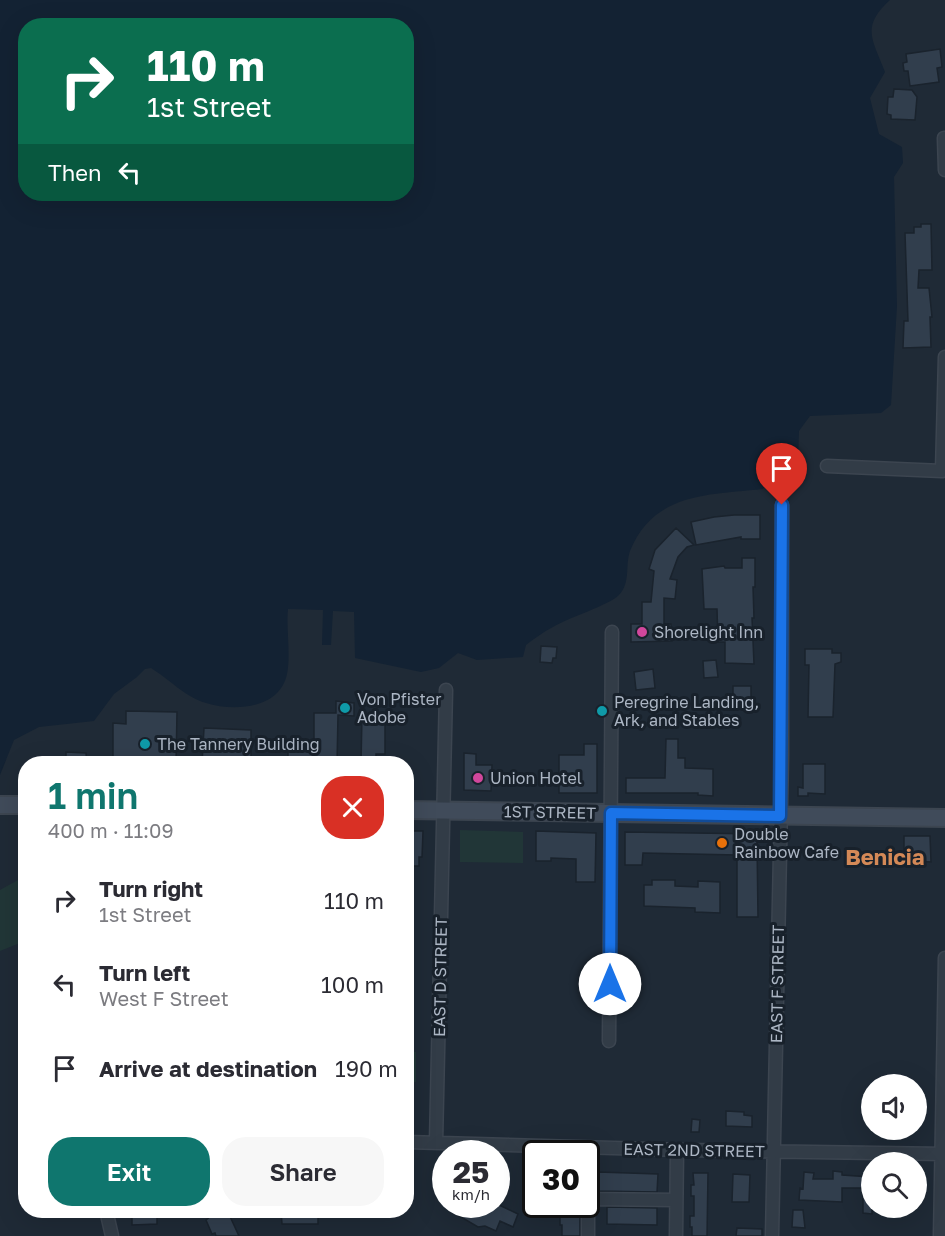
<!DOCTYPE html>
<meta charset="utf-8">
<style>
:root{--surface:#fff;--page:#f7f7f7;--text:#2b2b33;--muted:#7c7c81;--accent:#0f766e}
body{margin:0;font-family:"Golos Text",sans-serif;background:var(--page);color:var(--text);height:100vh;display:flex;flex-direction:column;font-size:22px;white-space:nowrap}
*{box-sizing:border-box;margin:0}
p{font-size:20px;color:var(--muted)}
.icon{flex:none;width:33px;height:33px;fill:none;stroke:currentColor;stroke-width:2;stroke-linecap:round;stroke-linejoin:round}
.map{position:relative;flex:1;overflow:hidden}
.side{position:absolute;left:18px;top:756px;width:396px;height:462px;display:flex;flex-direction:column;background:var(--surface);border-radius:24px;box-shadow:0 6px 24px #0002}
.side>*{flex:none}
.hud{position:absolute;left:18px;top:18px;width:396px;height:183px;border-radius:24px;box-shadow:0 6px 24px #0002;background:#0b6e4f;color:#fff;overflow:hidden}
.controls{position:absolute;left:861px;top:1074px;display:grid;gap:12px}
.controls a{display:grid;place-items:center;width:66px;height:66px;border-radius:50%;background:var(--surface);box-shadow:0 6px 24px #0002;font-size:30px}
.speed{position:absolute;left:432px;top:1140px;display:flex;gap:12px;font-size:30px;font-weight:700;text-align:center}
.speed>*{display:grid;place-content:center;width:78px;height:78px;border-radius:50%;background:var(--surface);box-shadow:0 6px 24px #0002;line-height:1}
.speed small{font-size:15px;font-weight:400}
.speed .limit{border:3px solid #111;border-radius:9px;background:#fff;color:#111}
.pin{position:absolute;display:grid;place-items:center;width:51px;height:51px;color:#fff;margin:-62px -26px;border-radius:50% 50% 50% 0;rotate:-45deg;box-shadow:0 0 6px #0007}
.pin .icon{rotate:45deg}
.me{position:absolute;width:66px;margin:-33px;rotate:0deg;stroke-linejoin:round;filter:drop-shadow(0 0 4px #0008)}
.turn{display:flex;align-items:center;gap:21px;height:126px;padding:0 30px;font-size:27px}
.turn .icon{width:78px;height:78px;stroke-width:2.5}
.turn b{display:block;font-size:42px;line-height:51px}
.then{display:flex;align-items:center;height:57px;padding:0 30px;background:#0003;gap:12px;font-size:22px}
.round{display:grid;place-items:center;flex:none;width:63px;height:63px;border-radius:24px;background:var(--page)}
.summary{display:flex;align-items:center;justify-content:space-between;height:102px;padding:0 30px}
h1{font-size:36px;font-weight:600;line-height:45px;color:var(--accent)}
.action{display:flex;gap:12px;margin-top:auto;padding:12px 30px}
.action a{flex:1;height:69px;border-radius:24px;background:var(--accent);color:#fff;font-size:24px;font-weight:600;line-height:69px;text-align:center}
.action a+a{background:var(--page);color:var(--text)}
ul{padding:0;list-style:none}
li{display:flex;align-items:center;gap:18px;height:84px;padding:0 30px}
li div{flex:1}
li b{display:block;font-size:22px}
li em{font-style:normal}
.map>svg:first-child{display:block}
</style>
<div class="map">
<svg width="945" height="1236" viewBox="0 0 945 1236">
<rect width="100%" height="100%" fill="#1f2a36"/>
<path fill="#213637" d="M460 830 523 832V863L460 862Z
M25 876V941L0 951V890Z
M406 1052H416V1082H407Z"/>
<path fill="#132233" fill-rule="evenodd" d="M0 0H890C860 27 873 40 885 72L870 98 879 134 902 147 903 163 894 177 897 306 891 405 881 413 810 416 799 431 798 463 775 473 763 489C709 495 654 492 630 551 625 565 631 583 619 595 609 605 568 618 553 627 543 632 534 639 526 645L523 657 477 660 458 653 439 668 421 672 355 658 354 612 333 611 331 645H322L323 610 288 609C286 628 291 655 287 674 280 709 234 712 206 703 185 697 169 679 151 668L145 669 137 677 114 694 94 721 39 727 14 740 0 775ZM26 26H406V194H26Z"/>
<path fill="#313e4d" stroke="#1a232d" stroke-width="1.5" d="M940 49 942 67 937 68 939 82 910 86 908 71H904L903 63 907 62 906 54Z
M894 89 912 90 917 97 915 120 891 119V115L887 114 888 97H893Z
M921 224H931L932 270H919L918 288H929L932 317H930L931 347 903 348 904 321H908L905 233H914V227H921Z
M734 515H760V539H741V537L696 545 691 522 714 517Z
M676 528 694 545 687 547 678 557 670 579 677 580 675 599 664 598V624H671L672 641 631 642V624H642V602H651L654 571 649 569 655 550Z
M742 558H755V587H753L754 618H752L754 664 725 663V642H718L717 609H704L702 569 724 566 725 568H742Z
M541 646 557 647 556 658H553L552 663 540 662Z
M805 649H832V653H841V662L835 664 833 717H808L809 665H805Z
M716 660 718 677 704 678 703 661Z
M653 669 655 688 636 690 634 672Z
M733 686H751V703H733Z
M336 701 354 703V716L338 715 337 764H288V748H314V713H336Z
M126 711 177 712 176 764H113V723L126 724Z
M362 715 385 716V754H376V764H361Z
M204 728 251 730V764H202Z
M666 739H678V758H685V768L713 769V796L698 795V793H626V778H665Z
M584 744H597V793H559V755H584Z
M66 752 86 753 87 764 66 763Z
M464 753 476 754V765H492L491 791 464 790Z
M803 764H825V794L808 793V796H798V787L803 788Z
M408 831H423L422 857H419V866H407L406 837H408Z
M536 831 596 833 595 882H576V859L551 858V861H536Z
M625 832 762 834 757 842 758 917H737V855L643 853 642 865H625Z
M904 836H930L931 862 904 860Z
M652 880H675V886L698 887V881L720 882V913L695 912V908L644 906V885H652Z
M726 1111 744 1112V1115L752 1116V1127L726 1126Z
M692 1119 700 1120 699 1132H691Z
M833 1171 842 1172V1175L872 1177V1214L863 1213V1188H842V1202L799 1200 800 1188 803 1189 804 1172 814 1173 813 1179H833Z
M598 1172 658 1174 657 1192 598 1191Z
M693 1173H708L707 1236H692V1227H690V1216H694V1196H691V1185H694Z
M733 1174 750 1175 749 1202H732Z
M457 1204H497L518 1214 513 1227 500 1221 496 1231 485 1226 478 1227 454 1213Z
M560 1204H580V1236H562V1225H560Z
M607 1207 657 1208V1225L607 1224Z
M132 1210H157V1224L132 1225Z
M219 1210H227L239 1236H216L215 1233 212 1234 206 1220Z
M281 1210H318V1224H282Z
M793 1210H803L805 1228 792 1227Z
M737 1228 762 1229V1236H736Z"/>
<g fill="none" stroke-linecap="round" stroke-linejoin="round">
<defs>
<path id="minor" d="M944 138 945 170
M827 466 942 471
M942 471 945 357
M609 1041 612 632
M406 1142 684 1150 945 1154
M436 1143 446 690
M588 1199 676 1200
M106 1210 112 1236
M588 1236V1170
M676 1236 677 1150
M772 1236 782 757V505
M940 1236 945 958"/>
<path id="secondary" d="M0 805H26
M406 810 945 818"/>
</defs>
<use href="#minor" stroke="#3c4550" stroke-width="15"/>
<use href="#secondary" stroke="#3c4550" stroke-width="20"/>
<use href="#minor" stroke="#323c47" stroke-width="12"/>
<use href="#secondary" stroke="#404b5a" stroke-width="16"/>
</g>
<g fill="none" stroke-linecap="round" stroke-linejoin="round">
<defs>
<path id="route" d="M610 984 611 813 780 816 782 505"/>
</defs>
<use href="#route" stroke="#114b97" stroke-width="15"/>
<use href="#route" stroke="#1a73e8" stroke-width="10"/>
</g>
<g fill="#d1479c" stroke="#18212b" stroke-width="2">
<circle cx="642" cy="632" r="6"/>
<circle cx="478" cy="778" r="6"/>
</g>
<g fill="#0f9aa8" stroke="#18212b" stroke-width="2">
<circle cx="345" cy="708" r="6"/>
<circle cx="602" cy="711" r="6"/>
<circle cx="145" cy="744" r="6"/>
</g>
<circle fill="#e8710a" stroke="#18212b" stroke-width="2" cx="722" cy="843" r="6"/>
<g text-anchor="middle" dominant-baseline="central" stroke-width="6" stroke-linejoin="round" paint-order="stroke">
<g font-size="16" fill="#acb6c4" stroke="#18212b" text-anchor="start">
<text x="654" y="632">Shorelight Inn</text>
<text x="357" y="699">Von Pfister<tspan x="357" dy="18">Adobe</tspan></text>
<text x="614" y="702">Peregrine Landing,<tspan x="614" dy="18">Ark, and Stables</tspan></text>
<text x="157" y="744">The Tannery Building</text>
<text x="490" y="778">Union Hotel</text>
<text x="734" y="834">Double<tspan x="734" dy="18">Rainbow Cafe</tspan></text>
</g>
<g font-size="16" fill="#acb6c4" stroke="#18212b">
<text transform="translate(550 812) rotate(1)">1ST STREET</text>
<text transform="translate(440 977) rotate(-89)">EAST D STREET</text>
<text transform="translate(777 984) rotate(-89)">EAST F STREET</text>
<text transform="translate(694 1150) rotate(1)">EAST 2ND STREET</text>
</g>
<g font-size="22" font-weight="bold" fill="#d48957" stroke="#18212b">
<text x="885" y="856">Benicia</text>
</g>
</g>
</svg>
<div class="controls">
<a><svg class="icon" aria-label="sound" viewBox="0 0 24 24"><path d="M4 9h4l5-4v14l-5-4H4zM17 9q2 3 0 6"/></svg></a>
<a><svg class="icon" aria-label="search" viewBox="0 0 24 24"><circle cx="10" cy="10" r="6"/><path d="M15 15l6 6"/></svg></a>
</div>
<div class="speed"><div>25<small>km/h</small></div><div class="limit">30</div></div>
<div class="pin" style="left:782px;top:505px;background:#d93025"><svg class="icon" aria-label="arrive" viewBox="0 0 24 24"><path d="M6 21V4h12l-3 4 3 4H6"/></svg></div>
<svg class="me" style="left:610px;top:984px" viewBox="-20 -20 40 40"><circle r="19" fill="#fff"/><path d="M0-13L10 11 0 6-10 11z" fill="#1a73e8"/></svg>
<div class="hud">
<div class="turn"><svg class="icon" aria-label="right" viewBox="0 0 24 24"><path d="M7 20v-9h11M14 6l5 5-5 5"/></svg><div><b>110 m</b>1st Street</div></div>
<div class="then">Then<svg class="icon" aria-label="left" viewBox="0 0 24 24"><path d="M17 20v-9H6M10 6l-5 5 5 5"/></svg></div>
</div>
<section class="side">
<div class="summary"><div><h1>1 min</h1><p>400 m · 11:09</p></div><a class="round" style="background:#d93025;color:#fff"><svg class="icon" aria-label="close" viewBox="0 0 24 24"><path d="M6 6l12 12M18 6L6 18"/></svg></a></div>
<ul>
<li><svg class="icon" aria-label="right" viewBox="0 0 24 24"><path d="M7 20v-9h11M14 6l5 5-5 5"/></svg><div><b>Turn right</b><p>1st Street</p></div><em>110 m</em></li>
<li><svg class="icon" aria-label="left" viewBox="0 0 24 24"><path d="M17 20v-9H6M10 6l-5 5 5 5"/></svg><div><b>Turn left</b><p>West F Street</p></div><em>100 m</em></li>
<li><svg class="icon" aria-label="arrive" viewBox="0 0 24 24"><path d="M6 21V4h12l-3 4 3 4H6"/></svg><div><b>Arrive at destination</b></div><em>190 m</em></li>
</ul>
<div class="action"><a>Exit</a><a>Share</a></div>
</section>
</div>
